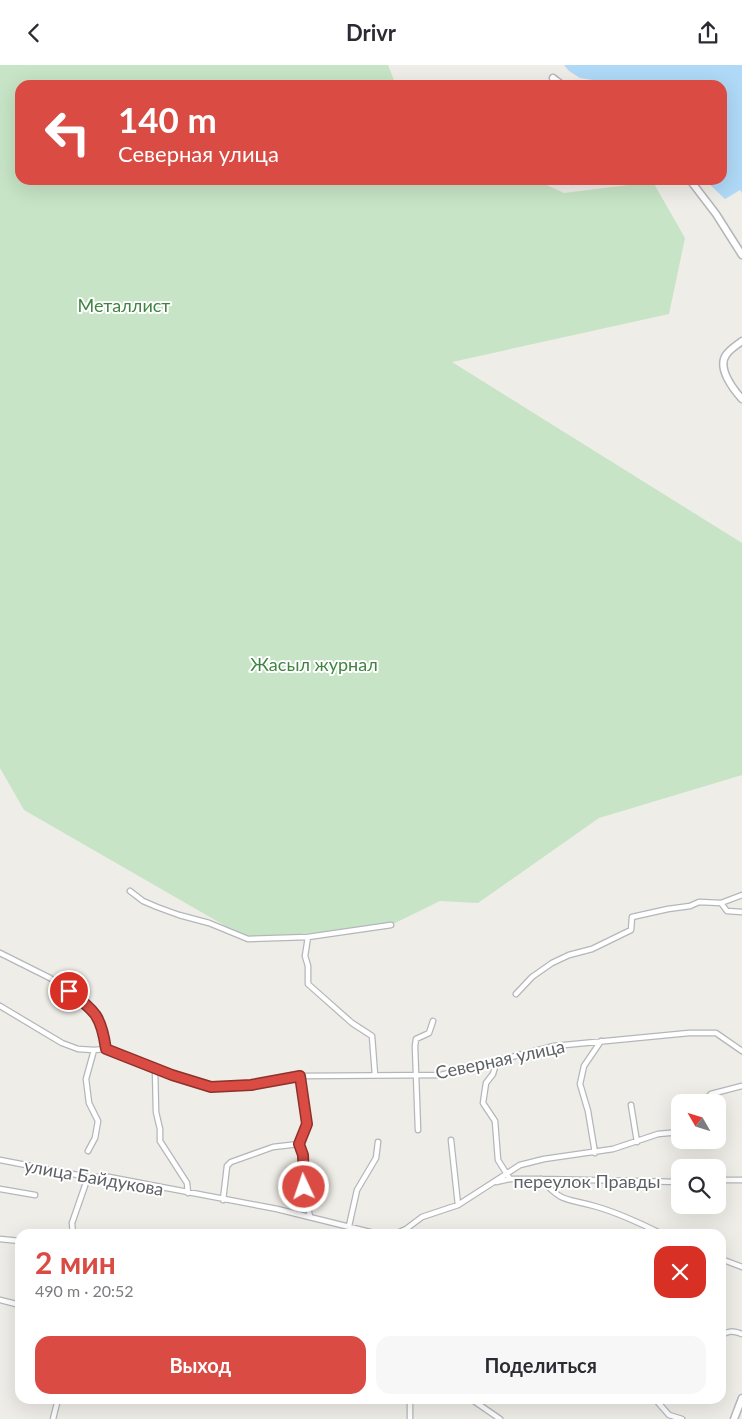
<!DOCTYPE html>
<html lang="ru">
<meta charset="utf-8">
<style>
:root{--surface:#fff;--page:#f7f7f7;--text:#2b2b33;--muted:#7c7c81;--accent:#d94b43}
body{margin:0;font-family:Lato,sans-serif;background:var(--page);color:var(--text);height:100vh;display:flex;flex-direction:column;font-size:19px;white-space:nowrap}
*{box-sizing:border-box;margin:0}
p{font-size:16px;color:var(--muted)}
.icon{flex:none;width:28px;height:28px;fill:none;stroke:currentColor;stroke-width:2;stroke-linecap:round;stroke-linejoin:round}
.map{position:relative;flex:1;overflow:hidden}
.sheet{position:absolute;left:15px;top:1164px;width:711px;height:175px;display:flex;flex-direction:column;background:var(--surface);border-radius:15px;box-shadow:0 5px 20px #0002}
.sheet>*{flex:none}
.guide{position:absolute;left:15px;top:15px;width:712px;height:105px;border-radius:15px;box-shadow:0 5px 20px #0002;background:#d94b43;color:#fff;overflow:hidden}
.needle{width:32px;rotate:309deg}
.tools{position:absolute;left:671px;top:1029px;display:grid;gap:10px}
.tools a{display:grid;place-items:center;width:55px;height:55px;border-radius:10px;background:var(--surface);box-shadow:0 5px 20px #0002;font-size:25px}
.pin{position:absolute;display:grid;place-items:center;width:42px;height:42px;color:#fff;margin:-21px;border:2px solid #fff;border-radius:50%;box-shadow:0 1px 5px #0007}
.me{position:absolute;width:55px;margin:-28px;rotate:357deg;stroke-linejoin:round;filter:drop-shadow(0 0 4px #0008)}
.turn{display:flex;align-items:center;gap:18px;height:105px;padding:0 20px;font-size:22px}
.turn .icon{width:65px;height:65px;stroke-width:2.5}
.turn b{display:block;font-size:35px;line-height:42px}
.round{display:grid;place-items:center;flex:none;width:52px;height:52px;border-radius:15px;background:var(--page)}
.head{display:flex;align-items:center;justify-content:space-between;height:85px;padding:0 20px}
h1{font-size:30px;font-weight:700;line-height:38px;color:var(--accent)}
.cta{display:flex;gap:10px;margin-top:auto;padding:10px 20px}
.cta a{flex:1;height:58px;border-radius:15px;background:var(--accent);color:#fff;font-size:20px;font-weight:700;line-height:58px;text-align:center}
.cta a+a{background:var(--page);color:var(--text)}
header{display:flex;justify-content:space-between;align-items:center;height:65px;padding:0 20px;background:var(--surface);font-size:22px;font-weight:700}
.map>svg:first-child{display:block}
</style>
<header><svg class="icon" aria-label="back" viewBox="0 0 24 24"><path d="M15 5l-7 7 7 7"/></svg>Drivr<svg class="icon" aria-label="share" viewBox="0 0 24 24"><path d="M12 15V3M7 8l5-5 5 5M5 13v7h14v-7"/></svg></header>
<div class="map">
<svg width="742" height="1354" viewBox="0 0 742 1354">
<rect width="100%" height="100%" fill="#efede7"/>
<path fill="#c7e4c6" d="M0 0H388L396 20H20V115H536L564 128 653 117 685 173 669 249 452 297 742 478V710L599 753 478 838 440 836 391 860 248 874 24 745 0 703Z"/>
<path fill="#afd9f7" d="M564 0H742V128L740 125 725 134 705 115H722V20H636L599 16 580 13 569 6Z"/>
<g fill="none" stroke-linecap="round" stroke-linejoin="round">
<defs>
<path id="street" d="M130 826 143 836 157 842 179 850 209 858 248 874 308 872 391 860
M721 838 742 830
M308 872 305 891 308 901V919L352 958 372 971 375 1010
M0 888 50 913 69 926 94 945 103 965 106 984
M516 929 532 912 552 898 569 890 592 884 631 865 632 852 668 844 690 841 699 837 721 838 727 846 742 847
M0 941 62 978 78 984 94 985 106 984 172 1010 211 1022 251 1020 300 1011 441 1010 554 981 689 968H716L742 986
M497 995 493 1009 486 1018 483 1038 495 1056 498 1095 510 1114
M155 1003 156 1047 160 1064V1076L187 1118 188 1128
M300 1011 307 1059 302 1068 299 1079 303 1090 304 1122 310 1152
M702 1038 711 1029 742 1021
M631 1040 637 1077
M418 1065 415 981 416 974 429 968 433 956
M451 1075 458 1140
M88 1086 95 1073 98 1056 89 1038 86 1014 94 985
M595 1088 588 1046 580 1019 584 1001 601 976
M0 1095 88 1112H109L277 1144 378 1169
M541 1114C562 1138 566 1133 594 1141 616 1147 642 1159 662 1169
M718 1115H742
M496 1117 510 1114H541L680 1117
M0 1124 35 1130
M223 1135 227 1101 231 1097 273 1082 299 1079
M349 1161 357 1125 376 1093 378 1077
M406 1164 422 1152 458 1140 520 1100 544 1094 613 1084 658 1069 680 1067
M73 1169 72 1158 88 1112
M395 1169 406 1164 403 1169
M0 1174 20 1176
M721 1194 742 1202
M0 1235 20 1240
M721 1271C728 1265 733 1266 742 1269
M410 1334V1354
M471 1334 500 1354
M655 1334 669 1350 682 1354
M53 1354 58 1334"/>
<path id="secondary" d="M553 13 562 20
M690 115 716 149 742 190
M742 276C737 280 730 284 726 290 717 303 733 324 742 334
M734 1354 742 1333"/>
</defs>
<use href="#street" stroke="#b4b7ba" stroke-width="7"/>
<use href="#secondary" stroke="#b3b6ba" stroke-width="9"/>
<use href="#street" stroke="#fff" stroke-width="4.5"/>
<use href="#secondary" stroke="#fff" stroke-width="6"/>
</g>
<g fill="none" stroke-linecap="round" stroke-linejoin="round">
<defs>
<path id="route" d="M69 926C95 946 101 950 106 984L172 1010 211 1022 251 1020 300 1011 307 1059 299 1079 303 1090 304 1122"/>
</defs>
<use href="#route" stroke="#8d312c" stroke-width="12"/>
<use href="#route" stroke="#d94b43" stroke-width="9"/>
</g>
<g text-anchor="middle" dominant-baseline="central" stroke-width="4" stroke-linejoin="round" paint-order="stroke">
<g font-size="18" fill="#3f8440" stroke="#fff">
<text x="124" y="240">Металлист</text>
<text x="314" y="599">Жасыл журнал</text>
</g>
<g font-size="18" fill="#5e6266" stroke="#fff">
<text transform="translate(500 994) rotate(-12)">Северная улица</text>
<text transform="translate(94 1112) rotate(10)">улица Байдукова</text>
<text x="587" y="1116">переулок Правды</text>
</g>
</g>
</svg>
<div class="tools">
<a><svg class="needle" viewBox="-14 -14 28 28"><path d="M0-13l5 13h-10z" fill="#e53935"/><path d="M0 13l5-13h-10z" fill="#7c7c81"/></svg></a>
<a><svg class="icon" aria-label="search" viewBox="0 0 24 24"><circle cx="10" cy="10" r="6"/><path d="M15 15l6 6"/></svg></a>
</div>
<div class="pin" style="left:69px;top:926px;background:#d93025"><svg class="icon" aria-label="arrive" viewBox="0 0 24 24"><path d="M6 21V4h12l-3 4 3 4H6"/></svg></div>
<svg class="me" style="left:304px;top:1122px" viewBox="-20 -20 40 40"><circle r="17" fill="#d94b43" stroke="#fff" stroke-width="3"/><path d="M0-11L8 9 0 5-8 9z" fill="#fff"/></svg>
<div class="guide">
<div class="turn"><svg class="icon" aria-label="left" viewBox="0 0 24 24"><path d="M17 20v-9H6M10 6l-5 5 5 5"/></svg><div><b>140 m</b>Северная улица</div></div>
</div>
<section class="sheet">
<div class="head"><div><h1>2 мин</h1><p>490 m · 20:52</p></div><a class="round" style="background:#d93025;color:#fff"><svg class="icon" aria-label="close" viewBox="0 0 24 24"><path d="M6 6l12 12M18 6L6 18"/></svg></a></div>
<div class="cta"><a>Выход</a><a>Поделиться</a></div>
</section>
</div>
